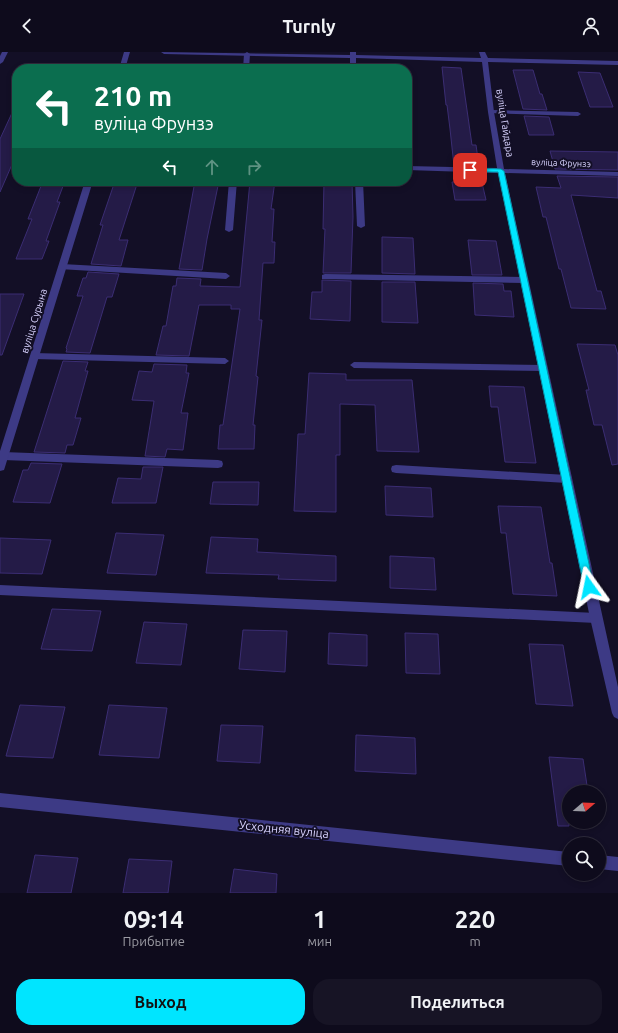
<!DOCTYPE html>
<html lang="ru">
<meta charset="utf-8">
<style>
:root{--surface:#0e0b1c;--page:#171425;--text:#f1f3f6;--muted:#9b9ba3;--line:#2e2b3b;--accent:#00e5ff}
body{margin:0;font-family:Ubuntu,sans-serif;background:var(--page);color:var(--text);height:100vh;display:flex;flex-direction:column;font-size:15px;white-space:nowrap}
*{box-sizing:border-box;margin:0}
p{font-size:13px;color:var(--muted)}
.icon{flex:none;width:22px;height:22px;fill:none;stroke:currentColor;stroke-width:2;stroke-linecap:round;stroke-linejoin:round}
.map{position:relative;height:841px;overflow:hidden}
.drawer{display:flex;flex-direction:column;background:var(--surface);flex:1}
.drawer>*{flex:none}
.banner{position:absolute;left:12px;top:12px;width:400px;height:122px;border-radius:16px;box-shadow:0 2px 6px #0003,0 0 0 1px var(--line);background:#0b6e4f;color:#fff;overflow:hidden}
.needle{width:26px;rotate:71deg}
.fabs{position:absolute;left:562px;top:733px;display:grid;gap:8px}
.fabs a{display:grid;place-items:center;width:44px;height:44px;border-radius:50%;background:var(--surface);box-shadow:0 2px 6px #0003,0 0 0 1px var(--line);font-size:20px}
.pin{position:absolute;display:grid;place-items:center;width:34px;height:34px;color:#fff;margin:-17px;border-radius:8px;box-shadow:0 2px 6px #0006}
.me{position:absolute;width:44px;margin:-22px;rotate:348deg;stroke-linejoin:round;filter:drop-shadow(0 0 3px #0008)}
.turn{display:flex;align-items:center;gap:14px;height:84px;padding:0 16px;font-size:18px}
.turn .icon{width:52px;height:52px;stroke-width:2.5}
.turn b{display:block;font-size:28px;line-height:34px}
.lanes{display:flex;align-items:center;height:38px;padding:0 16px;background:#0003;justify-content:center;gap:20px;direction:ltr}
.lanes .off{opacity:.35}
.eta{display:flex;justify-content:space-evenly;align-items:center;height:68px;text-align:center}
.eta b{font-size:24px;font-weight:700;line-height:28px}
.button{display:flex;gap:8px;margin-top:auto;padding:8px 16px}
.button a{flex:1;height:46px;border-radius:16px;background:var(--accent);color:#111;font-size:16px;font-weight:700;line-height:46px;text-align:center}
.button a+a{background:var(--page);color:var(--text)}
header{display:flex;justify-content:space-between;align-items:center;height:52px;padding:0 16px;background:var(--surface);font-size:18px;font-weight:700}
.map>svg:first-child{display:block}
</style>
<header><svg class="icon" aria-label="back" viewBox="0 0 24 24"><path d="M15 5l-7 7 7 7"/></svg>Turnly<svg class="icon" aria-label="person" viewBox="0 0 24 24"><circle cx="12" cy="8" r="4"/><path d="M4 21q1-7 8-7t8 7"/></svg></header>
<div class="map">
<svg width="618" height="841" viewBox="0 0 618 841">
<rect width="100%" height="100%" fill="#130f26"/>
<path fill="#241b47" stroke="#3b2d73" d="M442 15 461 16 472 93H476L479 114H454L450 77 447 53H446Z
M513 18H533L540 42H542L547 58 523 57Z
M578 20 600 21 613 55H590Z
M17 50V101L0 140V87Z
M524 64 549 65 554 83H529Z
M550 99 618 100V118L555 117Z
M455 121 480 122 486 148H455L452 130H456Z
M557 124 618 125V146L571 143 597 239H601L606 257 571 256 561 217H559L546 165H543L536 135 561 136Z
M43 129H65L57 150H60L46 189H49L42 207H16L32 167H28Z
M115 129H138L119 188H128L121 214 91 212 103 173H100Z
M195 129H219L207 187 202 218 179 217Z
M250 129H275L271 157H274L272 190H275L274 211H263L259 268H262L256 324 258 325 253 373H255L254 397H218L220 373H223L240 257H231V253H199L189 304 156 303 163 274H166L173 234H176L177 226 201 227 200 234 240 235Z
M324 129H352L353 165 351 221H323L325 177H323Z
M382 185 413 186 415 222 382 221Z
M468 188 496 189 502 223H472Z
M88 220 119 222 112 245H107L90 301 66 300 67 297 66 296 83 244H77L83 226H86Z
M322 228 351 229 350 269 310 267 312 240H322Z
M382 230H415L418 271 382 270Z
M473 231 503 232 504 239H511L514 265 475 263Z
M0 242H24L2 303H0Z
M577 292 615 293 618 303V412L612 413 602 373H594L586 338H589Z
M63 309 88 310 85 319H88L75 366H81L73 393H67L65 401 34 400Z
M154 312 187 313 186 321H189L181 361H188L183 398 167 397 165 405 145 404 154 349 132 348 139 319 152 320Z
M309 321 346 322V328H412L419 400 377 399 375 353 340 352V403H336V460L294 459 298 382H305Z
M489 334 524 335 536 411 505 410 498 355H491Z
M31 411 62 412 50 451 13 450 23 418H28Z
M143 415H163L156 451H112L118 426 141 427Z
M213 430H259L258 453 210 452Z
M385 434 431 436 433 465 386 463Z
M498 454 541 455 550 511H552L557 544 513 542 506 481H501Z
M116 481 164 483 156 523 107 521Z
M211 485 258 487 257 500 336 504V529L278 527 279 523 206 521Z
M0 486 51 488 42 522 0 521Z
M390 504 434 506 436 538 390 536Z
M52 557 101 559 92 599 41 597Z
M144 570 187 572 181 613 136 611Z
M243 578 287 579 285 620 239 617Z
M329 581 367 583V614L328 612Z
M405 581 438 582 440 622 406 621Z
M529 592 563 593 573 654 536 652Z
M20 653 65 655 53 706 6 704Z
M109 653 167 656 159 706 99 703Z
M221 673 263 674 260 711 217 709Z
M356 683 415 686 416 722 355 719Z
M549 705 583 707 588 740H569V774H558Z
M35 803 78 806 71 841H27Z
M129 807 172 809 168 841H123Z
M234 817 277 822 276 841H230Z"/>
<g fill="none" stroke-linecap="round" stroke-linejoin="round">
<path fill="#3d3a85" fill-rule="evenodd" d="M247 0 250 2 249 17H243L244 2Z
M491 58 578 60 581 62 578 64 489 61V59Z
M62 212 226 221 230 224 226 227 59 217 58 215Z
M325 222 524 225 528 228 524 231 322 227V223Z
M34 301 225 306 229 309 225 312 34 307 30 304Z
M354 310 543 313 548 316 543 319 354 316 350 313Z
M3 400 218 408 222 409 223 412 222 415 218 416 3 408 0 407V401Z
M396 413 567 423 571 424 572 427 571 430 567 431 396 421 392 420 391 417 392 414Z
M0 533 596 561 600 563 602 566 600 569 596 571 0 543Z"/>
<path fill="#3d3a85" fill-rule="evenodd" d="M2 0H8L3 10 0 12V4Z
M124 0H130L125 17H119Z
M161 0 350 3V0H356V3L481 6 479 0H485L488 6 618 9V13L488 10 494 60 504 117 618 120V124L505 121 618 635V667L614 665 612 661 590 566 498 121 407 118V114L497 116 488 60 482 10 356 6V17H350V6L164 2Z
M85 129H93L5 415 4 418 0 419V399Z
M229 129H237L233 178 229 180 225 178Z
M355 129H363L365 174 361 176 357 174Z
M0 741 569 800V814L0 755Z
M599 803 618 805V819L599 817Z"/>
</g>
<path fill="#00e5ff" stroke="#0095a6" d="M467 116 501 117 504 119 594 535 593 538 589 540 586 538 584 535 498 120H470L467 118Z"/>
<g text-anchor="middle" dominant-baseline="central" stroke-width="4" stroke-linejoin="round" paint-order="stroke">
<g font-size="9" fill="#d9d4ff" stroke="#130f26">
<text transform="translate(561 111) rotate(2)">вуліца Фрунзэ</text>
</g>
<g font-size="10" fill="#d9d4ff" stroke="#130f26">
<text transform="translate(505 71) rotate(81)">вуліца Гайдара</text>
<text transform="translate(34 269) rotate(-73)">вуліца Сурына</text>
</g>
<g font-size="12" fill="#d9d4ff" stroke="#130f26">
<text transform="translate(284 777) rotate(6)">Усходняя вуліца</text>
</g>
</g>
</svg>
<div class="fabs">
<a><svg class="needle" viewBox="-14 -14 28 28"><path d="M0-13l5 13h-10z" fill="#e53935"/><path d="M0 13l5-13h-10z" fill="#9b9ba3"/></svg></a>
<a><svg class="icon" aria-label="search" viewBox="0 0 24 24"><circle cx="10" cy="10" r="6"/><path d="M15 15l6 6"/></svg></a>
</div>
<div class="pin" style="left:470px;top:118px;background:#d93025"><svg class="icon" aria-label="arrive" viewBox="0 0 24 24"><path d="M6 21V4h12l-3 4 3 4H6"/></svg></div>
<svg class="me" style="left:589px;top:535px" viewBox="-20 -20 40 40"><path d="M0-17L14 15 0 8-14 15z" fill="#00e5ff" stroke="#fff" stroke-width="4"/></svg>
<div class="banner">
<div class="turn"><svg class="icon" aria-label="left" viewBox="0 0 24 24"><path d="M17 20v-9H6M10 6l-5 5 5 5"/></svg><div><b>210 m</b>вуліца Фрунзэ</div></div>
<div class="lanes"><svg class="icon" aria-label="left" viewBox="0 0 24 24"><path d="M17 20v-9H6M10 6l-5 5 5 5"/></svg><svg class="icon off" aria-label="ahead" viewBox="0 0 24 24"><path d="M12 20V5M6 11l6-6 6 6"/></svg><svg class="icon off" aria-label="right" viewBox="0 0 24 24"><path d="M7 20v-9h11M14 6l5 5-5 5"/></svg></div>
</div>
</div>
<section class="drawer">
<div class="eta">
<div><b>09:14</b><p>Прибытие</p></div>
<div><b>1</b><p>мин</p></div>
<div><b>220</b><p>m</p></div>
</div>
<div class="button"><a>Выход</a><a>Поделиться</a></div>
</section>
